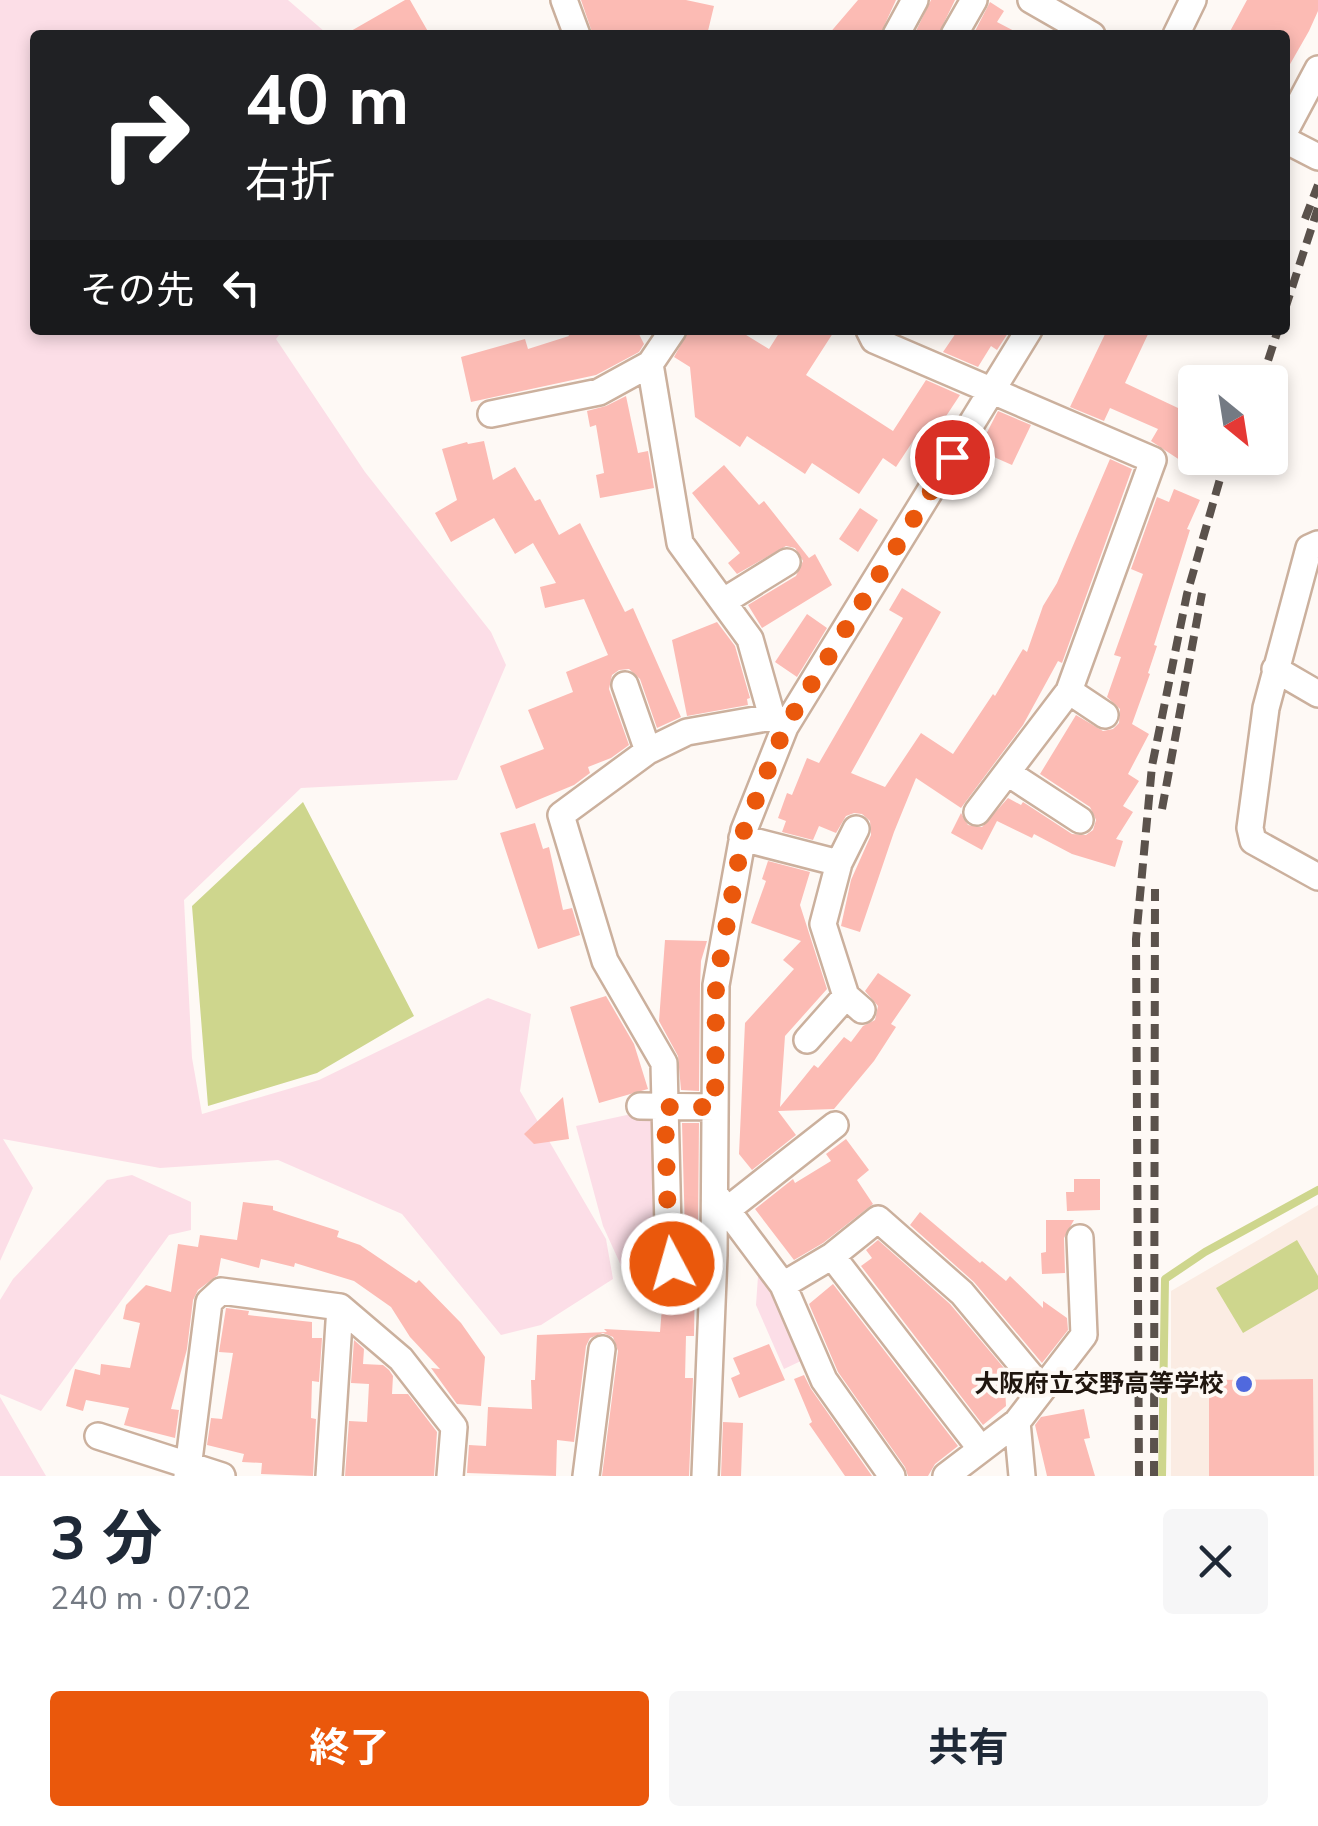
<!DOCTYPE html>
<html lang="ja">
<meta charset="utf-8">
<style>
:root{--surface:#fff;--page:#f6f6f7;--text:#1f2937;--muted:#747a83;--accent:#ea580c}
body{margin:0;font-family:"Nunito Sans","Noto Sans JP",sans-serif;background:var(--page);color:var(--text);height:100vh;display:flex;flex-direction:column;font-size:38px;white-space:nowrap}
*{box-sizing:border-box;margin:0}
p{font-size:32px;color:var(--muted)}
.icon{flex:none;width:55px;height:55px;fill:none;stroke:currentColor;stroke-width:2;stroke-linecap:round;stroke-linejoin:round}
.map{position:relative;height:1476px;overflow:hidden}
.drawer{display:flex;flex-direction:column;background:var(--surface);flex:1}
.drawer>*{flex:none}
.guide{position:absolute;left:30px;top:30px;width:1260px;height:305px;border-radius:10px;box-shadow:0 5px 15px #0003;background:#202124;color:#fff;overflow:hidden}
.needle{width:65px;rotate:150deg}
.fabs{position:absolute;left:1178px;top:365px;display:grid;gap:20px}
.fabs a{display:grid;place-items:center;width:110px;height:110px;border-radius:10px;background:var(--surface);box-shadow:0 5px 15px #0003;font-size:50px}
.pin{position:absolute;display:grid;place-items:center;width:85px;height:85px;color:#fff;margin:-42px;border:5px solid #fff;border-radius:50%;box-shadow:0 2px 10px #0007}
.me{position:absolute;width:110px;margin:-55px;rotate:354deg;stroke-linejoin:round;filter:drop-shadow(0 0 8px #0008)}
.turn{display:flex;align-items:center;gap:35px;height:210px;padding:0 50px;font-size:45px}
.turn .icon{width:130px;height:130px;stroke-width:2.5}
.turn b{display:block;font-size:70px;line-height:85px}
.then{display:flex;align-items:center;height:95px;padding:0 50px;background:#0003;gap:20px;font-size:38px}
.round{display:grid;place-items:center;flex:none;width:105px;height:105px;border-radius:10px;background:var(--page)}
.summary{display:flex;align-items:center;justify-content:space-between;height:170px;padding:0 50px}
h1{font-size:60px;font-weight:700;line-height:75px}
.action{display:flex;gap:20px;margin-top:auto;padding:20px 50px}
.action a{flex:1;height:115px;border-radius:10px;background:var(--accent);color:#fff;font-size:40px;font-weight:700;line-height:115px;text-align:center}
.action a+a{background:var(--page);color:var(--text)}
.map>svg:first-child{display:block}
</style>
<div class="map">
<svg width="1318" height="1476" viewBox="0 0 1318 1476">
<rect width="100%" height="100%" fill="#fef9f5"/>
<path fill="#fbece3" d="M1318 1205V1476H1171V1291Z"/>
<path fill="#fcdee7" d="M0 0H288L325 32 336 35H35V330H283L276 339 365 472 491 632 506 665 457 780 301 788 184 900 192 1058 202 1114 319 1080 488 998 531 1014 520 1091 606 1239 613 1279 541 1325 501 1335 402 1214 278 1160 160 1168 3 1139 33 1188 0 1261Z
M636 1113 661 1116 667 1253 623 1270 603 1226 576 1126Z
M132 1175 191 1202V1230L169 1235 41 1411 0 1394V1300L13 1279 107 1180Z
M759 1262 803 1360 784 1369 756 1305Z
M0 1397 46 1476H0Z"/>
<path fill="#ced68d" d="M303 802 414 1016 317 1073 208 1106 192 906Z
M1297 1240 1318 1276V1289L1243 1333 1216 1288Z"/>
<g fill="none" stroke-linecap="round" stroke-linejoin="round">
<path stroke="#ced68d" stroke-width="8" d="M1162 1476 1165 1279 1205 1252 1318 1190"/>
</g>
<path fill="#fcbbb4" d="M405 0H410L430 35H344Z
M581 0H686L714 6 707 35H593Z
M858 0H896L880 35H828Z
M931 0H955L938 35H914Z
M1247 0H1318V11L1309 31 1285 73V35H1228Z
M990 2 1004 11 997 22 1022 35H973Z
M566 330H637L644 344 639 352 596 375 471 402 461 357 525 339 528 349 569 336Z
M689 330H738L769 349 781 330H835L806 375 893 431 926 380 960 395 929 442 917 435 896 467 883 458 859 494 812 463 805 474 747 436 740 447 695 417 690 367 674 357Z
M958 330H1010L997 350 991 346 978 367 943 352Z
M1107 330H1150L1125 383 1195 416V470L1151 441 1158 429 1110 408 1104 421 1070 407Z
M626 396 638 453 648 451 654 488 600 498 596 475 604 473 596 425 590 427 587 411 606 406Z
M998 411 1031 425 1012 465 978 450Z
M484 441 493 480 515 467 535 501 540 499 559 535 580 523 625 612 633 608 681 717 657 728 640 679 629 669 619 670 612 675 609 689 629 745 611 758 588 767 590 773 574 785 516 809 500 766 544 749 528 710 573 692 566 672 608 655 584 599 545 608 540 587 556 583 533 543 515 554 494 518 451 542 435 513 457 500 442 449 467 442 468 444Z
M1110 459 1132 469 1062 663 1058 661 1023 725 961 808 916 778 894 832 860 932 841 926 851 880 871 835 870 821 862 814 854 813 846 816 836 833 819 826 813 840 782 832 786 821 778 818 787 793 792 795 807 758 819 763 903 618 889 610 902 588 941 612 851 773 885 787 921 733 953 754 993 694 995 696 1023 649 1027 652 1043 606 1057 583Z
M724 465 759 505 764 501 809 558 815 554 832 585 762 628 748 605 796 576 803 561 795 548 786 546 737 574 728 563 740 553 692 493Z
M1174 489 1200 500 1187 529 1190 530 1154 645 1157 646 1148 673 1150 674 1132 724 1149 734 1128 774 1139 781 1123 806 1133 812 1116 839 1123 841 1115 867 1072 854 1034 834 1032 838 997 821 982 850 951 833 961 813 968 825 982 827 1008 798 1021 805 1023 802 1072 834 1086 835 1093 830 1096 820 1090 807 1040 774 1076 715 1103 731 1113 729 1119 723 1120 709 1107 697 1121 657 1114 655 1143 574 1131 569 1157 497 1169 502Z
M860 508 878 520 858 552 839 539Z
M807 614 827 628 797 677 775 662Z
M717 622 735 646 750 698 747 699 748 705 687 716 672 640Z
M535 823 543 849 549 847 563 910 572 908 580 935 538 949 500 833Z
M768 861 810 872 800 905 827 989 785 1036 780 1107 814 1065 818 1068 844 1037 851 1042 863 1026 875 1020 878 1006 865 991 878 973 911 995 891 1024 896 1027 874 1061 834 1109 778 1111 796 1135 752 1170 739 1154 745 1023 794 969 783 960 801 941 751 923 766 881 762 879Z
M665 940 707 941 701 961 700 985 699 1091 681 1090 678 1056 659 1021Z
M606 996 634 1044 648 1089 599 1103 570 1007Z
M563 1097 569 1139 534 1144 524 1134Z
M682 1123H699L698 1232 685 1233Z
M846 1139 869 1170 857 1180 873 1204 823 1243 794 1260 755 1209 793 1179 795 1183 831 1161 826 1154Z
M1074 1179H1100V1210L1067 1211 1066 1192H1074Z
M243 1202 273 1206V1210L339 1231 337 1237 360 1245 416 1283 419 1280 461 1323 485 1357 481 1406 457 1404 431 1368 440 1369 410 1337 391 1307 354 1281 295 1263 294 1267 261 1259 259 1268 221 1258 218 1275 198 1290 193 1300 187 1349 171 1409 179 1410 175 1438 124 1425 129 1408 86 1400 83 1411 66 1406 75 1369 100 1375 101 1364 130 1368 140 1323 123 1319 126 1305 146 1285 171 1292 178 1244 198 1247 200 1235 237 1240Z
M920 1212 980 1263 982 1261 1006 1281 1010 1276 1043 1308V1301L1067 1318 1068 1330 1042 1363 974 1282 910 1225Z
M1046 1220H1074L1064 1238 1065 1273 1042 1274 1041 1253 1046 1252Z
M878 1240 950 1304 1004 1368 1006 1406 983 1425 861 1266 872 1258 866 1250Z
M684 1274H695L694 1336H686L685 1378H693L689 1476H602L618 1351 613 1337 603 1333 590 1338 586 1346 574 1442 557 1440 556 1476 467 1473 469 1445 486 1446 488 1407 532 1409 531 1380H535L537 1335 607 1332 604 1329 660 1332 664 1283H672Z
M833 1284 958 1446 935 1464 928 1476H908L905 1467 838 1372 809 1304Z
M226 1308 249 1311 248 1315 312 1322V1338H322L319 1382 312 1381 311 1418 316 1419 313 1476 261 1474 262 1463 242 1462 244 1454 207 1445 211 1418 222 1419 233 1353 219 1352Z
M354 1340 364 1349 363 1364 383 1365 389 1370 393 1376 392 1394H408L437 1432 434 1476H345L349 1421 367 1422 369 1384 351 1383Z
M769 1344 785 1380 739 1398 731 1378 740 1374 733 1358Z
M804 1375 811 1389 872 1476H845L809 1424 812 1422 794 1379Z
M1313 1379 1314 1476H1209V1380Z
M1084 1409 1090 1438 1084 1439 1095 1476H1047L1035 1425 1041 1417Z
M723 1422 743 1423 741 1476H721Z"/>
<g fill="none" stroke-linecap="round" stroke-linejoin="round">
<defs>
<path id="minor" d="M564 0 577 35
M1031 0 1092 35
M896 35 915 0
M954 35 974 0
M1176 35 1193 0
M1285 131 1318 69
M1285 140 1318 157
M869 330 874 340 1153 460 1069 691 977 812
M650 364 673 330
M491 414 599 392 650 364 680 543 750 639 772 717 785 727
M1318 544 1309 548 1266 708 1250 828 1253 841 1318 877
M724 601 787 562
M1275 669 1318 694
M625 685 648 751
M1069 691 1105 715
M1008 773 1080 820
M856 829 839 863 823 924 846 996 862 1010
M742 838 839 863
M807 1040 846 996
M640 1106 715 1107
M715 1194 783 1285 824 1380 892 1476
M727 1210 835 1125
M832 1256 981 1449
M672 1264 668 1228 664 1063 605 961 561 815 648 751 687 732 772 717
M783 1285 832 1256 878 1219 962 1293 1042 1389
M1017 1422 1022 1476
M98 1436 222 1476
M187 1476 209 1302 221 1291 340 1307 401 1359 454 1427 450 1476
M329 1476 340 1307
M586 1476 602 1349
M705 1476 714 1255 716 985 744 830 785 727 1029 330
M946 1476 1017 1422 1084 1335 1080 1238"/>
</defs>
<use href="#minor" stroke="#cbb09d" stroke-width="30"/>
<use href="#minor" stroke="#fff" stroke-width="25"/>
<path stroke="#5b524c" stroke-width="8" stroke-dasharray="15 8" stroke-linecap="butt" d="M1305 219 1318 185
M1285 309 1318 208
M1261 382 1278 330
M1162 809 1202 593
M1139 1476 1136 939 1152 766 1187 594 1226 458
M1154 1476 1155 889"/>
</g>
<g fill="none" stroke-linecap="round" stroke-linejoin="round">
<path stroke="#ea580c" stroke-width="18" stroke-dasharray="0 32.4" d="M672 1264 668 1228 665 1107H715L716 984 744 830 785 727 952 457"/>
</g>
<circle fill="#5069de" stroke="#fef9f5" stroke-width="4" cx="1244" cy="1384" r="10"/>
<g text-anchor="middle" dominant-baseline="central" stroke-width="8" stroke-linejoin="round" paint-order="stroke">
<g font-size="25" font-weight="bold" fill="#20160f" stroke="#fef9f5" text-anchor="end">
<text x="1224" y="1384">大阪府立交野高等学校</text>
</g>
</g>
</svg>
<div class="fabs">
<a><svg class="needle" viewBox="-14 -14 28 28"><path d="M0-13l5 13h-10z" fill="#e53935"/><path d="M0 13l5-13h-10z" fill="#747a83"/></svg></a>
</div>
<div class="pin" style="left:952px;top:457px;background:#d93025"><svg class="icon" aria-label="arrive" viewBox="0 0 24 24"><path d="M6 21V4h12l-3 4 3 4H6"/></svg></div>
<svg class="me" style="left:672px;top:1264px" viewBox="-20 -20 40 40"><circle r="17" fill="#ea580c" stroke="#fff" stroke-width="3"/><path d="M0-11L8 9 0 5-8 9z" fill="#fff"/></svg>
<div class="guide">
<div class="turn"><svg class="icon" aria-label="right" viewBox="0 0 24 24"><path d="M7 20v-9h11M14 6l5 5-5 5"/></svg><div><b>40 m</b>右折</div></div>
<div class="then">その先<svg class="icon" aria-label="left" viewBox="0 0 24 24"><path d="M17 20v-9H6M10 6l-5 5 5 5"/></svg></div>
</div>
</div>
<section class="drawer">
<div class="summary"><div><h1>3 分</h1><p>240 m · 07:02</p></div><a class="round"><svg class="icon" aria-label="close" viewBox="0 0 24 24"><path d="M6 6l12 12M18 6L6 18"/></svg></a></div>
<div class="action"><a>終了</a><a>共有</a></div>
</section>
